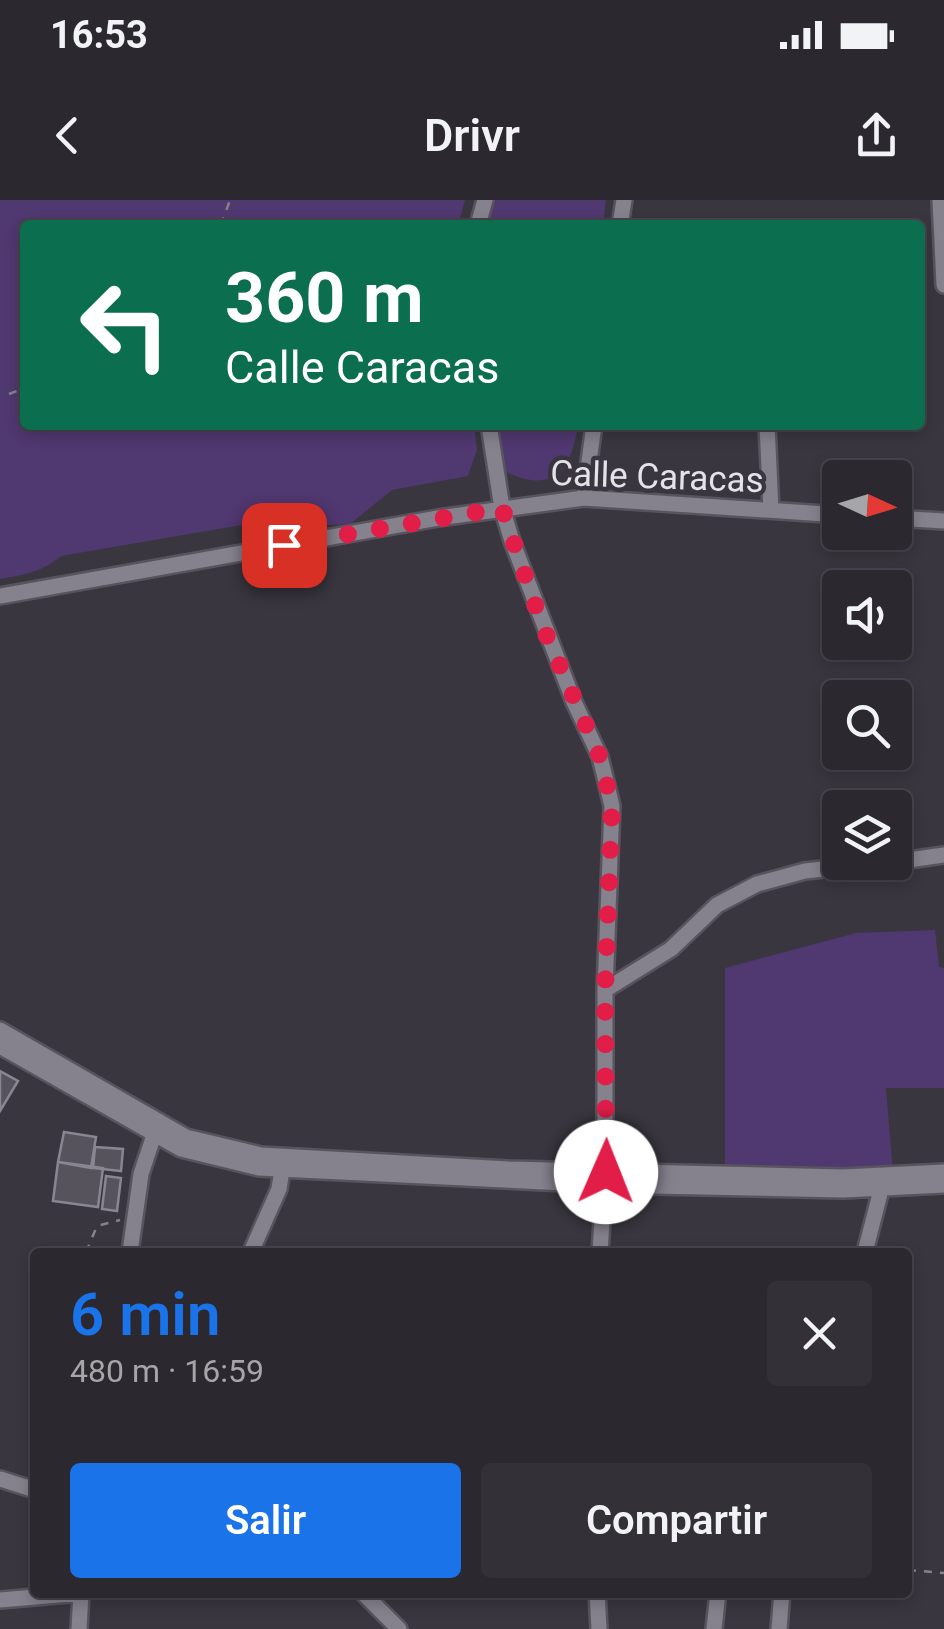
<!DOCTYPE html>
<html lang="es">
<meta charset="utf-8">
<style>
:root{--surface:#2b282f;--page:#333037;--text:#f1f3f6;--muted:#a6a6aa;--line:#47444b;--accent:#1a73e8}
body{margin:0;font-family:Roboto,sans-serif;background:var(--page);color:var(--text);height:100vh;display:flex;flex-direction:column;font-size:38px;white-space:nowrap}
*{box-sizing:border-box;margin:0}
p{font-size:32px;color:var(--muted)}
.icon{flex:none;width:55px;height:55px;fill:none;stroke:currentColor;stroke-width:2;stroke-linecap:round;stroke-linejoin:round}
.map{position:relative;flex:1;overflow:hidden}
.sheet{position:absolute;left:30px;top:1048px;width:882px;height:350px;display:flex;flex-direction:column;background:var(--surface);border-radius:10px;box-shadow:0 5px 15px #0003,0 0 0 2px var(--line)}
.sheet>*{flex:none}
.top-card{position:absolute;left:20px;top:20px;width:905px;height:210px;border-radius:10px;box-shadow:0 5px 15px #0003,0 0 0 2px var(--line);background:#0b6e4f;color:#fff;overflow:hidden}
.needle{width:65px;rotate:94deg}
.tools{position:absolute;left:822px;top:260px;display:grid;gap:20px}
.tools a{display:grid;place-items:center;width:90px;height:90px;border-radius:10px;background:var(--surface);box-shadow:0 5px 15px #0003,0 0 0 2px var(--line);font-size:50px}
.pin{position:absolute;display:grid;place-items:center;width:85px;height:85px;color:#fff;margin:-42px;border-radius:20px;box-shadow:0 5px 15px #0006}
.me{position:absolute;width:110px;margin:-55px;rotate:1deg;stroke-linejoin:round;filter:drop-shadow(0 0 8px #0008)}
.turn{display:flex;align-items:center;gap:35px;height:210px;padding:0 40px;font-size:45px}
.turn .icon{width:130px;height:130px;stroke-width:2.5}
.turn b{display:block;font-size:70px;line-height:85px}
.round{display:grid;place-items:center;flex:none;width:105px;height:105px;border-radius:10px;background:var(--page)}
.summary{display:flex;align-items:center;justify-content:space-between;height:170px;padding:0 40px}
h1{font-size:60px;font-weight:600;line-height:75px;color:var(--accent)}
.primary-button{display:flex;gap:20px;margin-top:auto;padding:20px 40px}
.primary-button a{flex:1;height:115px;border-radius:10px;background:var(--accent);color:#fff;font-size:40px;font-weight:600;line-height:115px;text-align:center}
.primary-button a+a{background:var(--page);color:var(--text)}
.status{display:flex;justify-content:space-between;align-items:center;height:70px;padding:0 50px;background:var(--surface);direction:ltr}
.status svg{height:28px;fill:currentColor}
header{display:flex;justify-content:space-between;align-items:center;height:130px;padding:0 40px;background:var(--surface);font-size:45px;font-weight:600}
.map>svg:first-child{display:block}
</style>
<div class="status"><b>16:53</b><svg viewBox="0 0 49 12"><path d="M0 12V9h3v3zM5 12V6h3v6zM10 12V3h3v9zM15 12V0h3v12zM26 1h20v11H26zM47 4h2v5h-2z"/></svg></div>
<header><svg class="icon" aria-label="back" viewBox="0 0 24 24"><path d="M15 5l-7 7 7 7"/></svg>Drivr<svg class="icon" aria-label="share" viewBox="0 0 24 24"><path d="M12 15V3M7 8l5-5 5 5M5 13v7h14v-7"/></svg></header>
<div class="map">
<svg width="944" height="1429" viewBox="0 0 944 1429">
<rect width="100%" height="100%" fill="#39363f"/>
<path fill="#503870" d="M0 0H465L458 25H25V225H474L477 249 468 276 392 290 350 324 307 326 300 315 61 356C43 372 23 375 0 379Z
M493 0H606L603 25H487Z
M489 225H578C570 277 549 295 498 268Z
M935 730 939 767 944 768V888H886L893 972 725 970V768L856 733Z"/>
<path fill="#56535d" stroke="#898591" stroke-width="2.5" d="M0 871 18 881 0 911Z
M64 932 96 937 91 968 58 962Z
M95 947 123 949 121 971 93 968Z
M58 962 103 968 98 1007 53 1001Z
M106 976 121 978 117 1011 102 1009Z"/>
<g fill="none" stroke-linecap="round" stroke-linejoin="round">
<defs>
<path id="minor" d="M940 0 944 85
M478 25 485 0
M620 25 624 0
M489 225 502 308 512 341 574 502 600 557 612 606 605 790V976L600 1052
M767 225 771 310
M584 298 594 225
M895 318 944 321
M0 396 438 318 584 298 840 315
M895 662 944 655
M605 790 671 749 717 705 757 684 805 671 886 662
M0 830 186 937 261 955 508 969 843 977 944 972
M0 846 181 949 259 968 605 985 843 990 944 985
M130 1052 141 974 154 935
M251 1052 279 989 282 970
M865 1052 881 990
M0 1279 35 1290
M362 1392 399 1429
M597 1392 599 1429
M0 1400 81 1393 79 1429
M714 1429 718 1392
M779 1429 782 1392"/>
</defs>
<use href="#minor" stroke="#58545d" stroke-width="20"/>
<path stroke="#85828a" stroke-width="2.5" stroke-dasharray="8 8" stroke-linecap="butt" d="M221 25 230 0
M9 194 25 188
M86 1052 97 1026 120 1020
M908 1370 944 1373"/>
<use href="#minor" stroke="#85818d" stroke-width="15"/>
</g>
<g fill="none" stroke-linecap="round" stroke-linejoin="round">
<path stroke="#e11d48" stroke-width="18" stroke-dasharray="0 32.4" d="M284 345 502 308 542 425 600 557 612 606 605 790 606 972"/>
</g>
<g text-anchor="middle" dominant-baseline="central" stroke-width="9" stroke-linejoin="round" paint-order="stroke">
<g font-size="35" fill="#e5e3e9" stroke="#39363f">
<text transform="translate(657 277) rotate(2)">Calle Caracas</text>
</g>
</g>
</svg>
<div class="tools">
<a><svg class="needle" viewBox="-14 -14 28 28"><path d="M0-13l5 13h-10z" fill="#e53935"/><path d="M0 13l5-13h-10z" fill="#a6a6aa"/></svg></a>
<a><svg class="icon" aria-label="sound" viewBox="0 0 24 24"><path d="M4 9h4l5-4v14l-5-4H4zM17 9q2 3 0 6"/></svg></a>
<a><svg class="icon" aria-label="search" viewBox="0 0 24 24"><circle cx="10" cy="10" r="6"/><path d="M15 15l6 6"/></svg></a>
<a><svg class="icon" aria-label="layers" viewBox="0 0 24 24"><path d="M12 4l9 5-9 5-9-5zM3 14l9 5 9-5"/></svg></a>
</div>
<div class="pin" style="left:284px;top:345px;background:#d93025"><svg class="icon" aria-label="arrive" viewBox="0 0 24 24"><path d="M6 21V4h12l-3 4 3 4H6"/></svg></div>
<svg class="me" style="left:606px;top:972px" viewBox="-20 -20 40 40"><circle r="19" fill="#fff"/><path d="M0-13L10 11 0 6-10 11z" fill="#e11d48"/></svg>
<div class="top-card">
<div class="turn"><svg class="icon" aria-label="left" viewBox="0 0 24 24"><path d="M17 20v-9H6M10 6l-5 5 5 5"/></svg><div><b>360 m</b>Calle Caracas</div></div>
</div>
<section class="sheet">
<div class="summary"><div><h1>6 min</h1><p>480 m · 16:59</p></div><a class="round"><svg class="icon" aria-label="close" viewBox="0 0 24 24"><path d="M6 6l12 12M18 6L6 18"/></svg></a></div>
<div class="primary-button"><a>Salir</a><a>Compartir</a></div>
</section>
</div>
